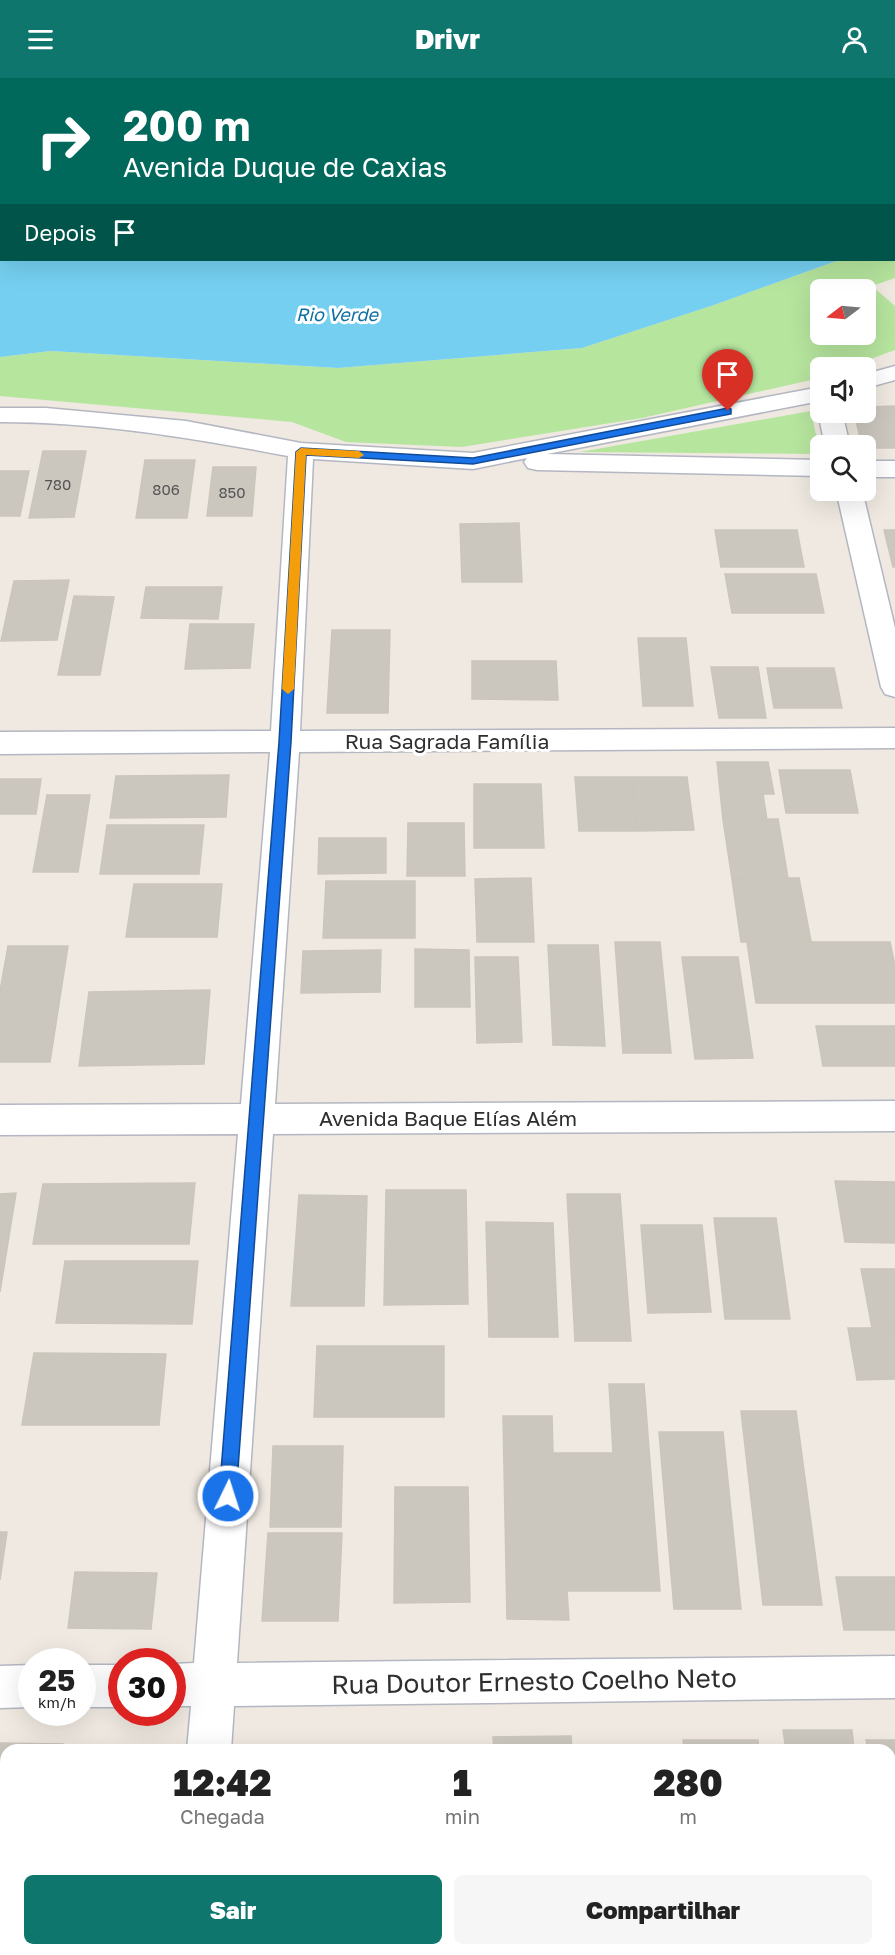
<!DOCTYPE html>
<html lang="pt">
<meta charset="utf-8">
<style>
:root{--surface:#fff;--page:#f6f6f6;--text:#222;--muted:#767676;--accent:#0f766e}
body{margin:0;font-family:"Golos Text",sans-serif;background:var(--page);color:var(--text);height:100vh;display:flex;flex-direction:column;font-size:22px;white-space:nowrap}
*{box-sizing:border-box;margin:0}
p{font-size:20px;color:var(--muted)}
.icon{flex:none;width:33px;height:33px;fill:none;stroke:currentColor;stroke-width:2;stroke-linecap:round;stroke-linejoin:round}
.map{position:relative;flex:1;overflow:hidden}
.side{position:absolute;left:0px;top:1666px;width:896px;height:212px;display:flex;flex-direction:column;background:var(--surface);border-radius:18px 18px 0 0;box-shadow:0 6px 24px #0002}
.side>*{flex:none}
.guide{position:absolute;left:0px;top:0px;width:896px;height:183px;box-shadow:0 6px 24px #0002;background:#00695c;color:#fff;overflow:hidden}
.needle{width:39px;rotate:254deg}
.buttons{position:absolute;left:810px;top:201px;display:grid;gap:12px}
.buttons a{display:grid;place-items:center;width:66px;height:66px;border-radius:9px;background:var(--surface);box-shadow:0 6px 24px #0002;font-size:30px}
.speed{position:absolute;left:18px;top:1570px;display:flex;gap:12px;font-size:30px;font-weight:700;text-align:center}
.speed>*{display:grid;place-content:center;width:78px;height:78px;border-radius:50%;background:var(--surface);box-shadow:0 6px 24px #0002;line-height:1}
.speed small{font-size:15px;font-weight:400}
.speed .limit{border:9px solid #d22;background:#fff;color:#111}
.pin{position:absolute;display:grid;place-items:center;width:51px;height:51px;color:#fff;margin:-62px -26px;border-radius:50% 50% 50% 0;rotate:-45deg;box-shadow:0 0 6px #0007}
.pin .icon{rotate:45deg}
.me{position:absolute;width:66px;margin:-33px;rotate:4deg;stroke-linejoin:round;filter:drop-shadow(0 0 4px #0008)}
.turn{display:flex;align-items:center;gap:21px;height:126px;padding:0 24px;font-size:27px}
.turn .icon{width:78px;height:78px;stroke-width:2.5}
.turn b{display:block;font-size:42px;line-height:51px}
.then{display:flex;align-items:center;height:57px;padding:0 24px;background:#0003;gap:12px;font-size:22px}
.eta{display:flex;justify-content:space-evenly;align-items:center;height:102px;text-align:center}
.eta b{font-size:36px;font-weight:800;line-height:42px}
.primary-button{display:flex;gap:12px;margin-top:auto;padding:12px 24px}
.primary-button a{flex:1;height:69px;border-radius:9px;background:var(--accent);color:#fff;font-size:24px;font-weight:800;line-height:69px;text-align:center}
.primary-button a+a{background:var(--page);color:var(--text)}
header{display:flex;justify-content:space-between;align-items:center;height:78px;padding:0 24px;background:var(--accent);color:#fff;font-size:27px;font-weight:800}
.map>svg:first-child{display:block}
</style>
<header><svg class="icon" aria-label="menu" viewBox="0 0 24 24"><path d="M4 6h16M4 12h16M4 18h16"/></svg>Drivr<svg class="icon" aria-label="person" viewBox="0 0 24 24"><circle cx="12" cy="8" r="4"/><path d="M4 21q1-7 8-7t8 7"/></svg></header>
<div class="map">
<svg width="895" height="1877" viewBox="0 0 895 1877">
<rect width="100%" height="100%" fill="#efe9e1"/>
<path fill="#b6e59e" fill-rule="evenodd" d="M0 0H895V14L894 2H2L0 157Z
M895 161V200L872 208 895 228V272L849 289 820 290V300L642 340 462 369 346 364 292 344 0 318V279L51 273 338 290 582 270 714 227 839 182H894ZM820 212H866V256H820Z
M811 333 820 376 580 374Z"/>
<path fill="#75cff0" d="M178 0H667L177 1Z
M0 157 2 182H839L714 227 582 270 338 290 51 273 0 279Z"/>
<path fill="#cbc7bf" stroke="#cbc5ba" stroke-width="1.5" d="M895 328V370H866V368H862L854 334H866V329Z
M43 373H86L74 439 29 440Z
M145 382H195L187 440H136Z
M213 389H256L252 438H207Z
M0 393H29L20 438H0Z
M519 445 522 504H462L460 446Z
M715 452H797L804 489H721Z
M884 452H895V489H893Z
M725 496H816L824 535H732Z
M69 502 57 562 1 563 14 503Z
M146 509H222L218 541 141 540Z
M74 518 114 519 100 597H58Z
M190 546H254L250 590 185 591Z
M332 552H390L388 635H327Z
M638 560H686L693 628H643Z
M472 583H556L558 622 472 621Z
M711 589H758L766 640H719Z
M767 590H834L842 630H774Z
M717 684H768L774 716H763L767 742H723Z
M779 692H850L858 735H786Z
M229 697 226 739 110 740 116 698Z
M575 699H632L637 753H579Z
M632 699H687L694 752 637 753Z
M0 701H41L36 736H0Z
M474 706H541L544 770H474Z
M47 717H90L78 794H33Z
M778 741 788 800 732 801 723 742Z
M408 745H464L465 798H407Z
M107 747H204L199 796H100Z
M319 760H386V795L318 796Z
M531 800 534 864H477L475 801Z
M788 800H799L811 863 741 864 732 801Z
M326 803H415V860H323Z
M134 806H222L217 859H126Z
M615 864H660L671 975H623Z
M747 864H890L895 888V925H756Z
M548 867H598L605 968 553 967Z
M8 868H68L50 984H0V913Z
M415 871 469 872 470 929H415Z
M381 872 380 914 301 915 303 873Z
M475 879H518L522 964 477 965Z
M682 879H738L753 980 695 981Z
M210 912 204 986 79 988 89 914Z
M816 948H895V988H823Z
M835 1103 895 1104V1165L845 1164Z
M195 1105 189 1166H33L43 1106Z
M386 1112H466L468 1226 384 1227Z
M16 1115 0 1214V1116Z
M567 1116H620L631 1263H575Z
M299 1117 367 1118 364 1228H291Z
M714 1140H776L790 1241H725Z
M486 1144 553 1145 558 1259H489Z
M641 1147H702L711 1234 648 1235Z
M65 1183H198L192 1246 56 1245Z
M861 1191H895V1250H872Z
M848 1250H895V1301L857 1302Z
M317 1268H444V1339H314Z
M34 1275 166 1276 159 1347H22Z
M609 1306H644L660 1513H567L569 1542 507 1541 503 1338H552L553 1375H613Z
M741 1333H796L822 1527H763Z
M659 1354H723L741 1531H674Z
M273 1368H343L341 1449H270Z
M395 1409H468L470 1524 394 1525Z
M0 1454H7L0 1502Z
M268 1455H342L338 1543H262Z
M75 1494 157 1495 151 1551 68 1550Z
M836 1499H895V1552H844Z
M783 1652H852L854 1672H786Z
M571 1658 572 1672H494L493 1659Z
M683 1662H758L759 1672H684Z
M866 1662H895V1850H893L890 1825V1672H868Z
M0 1665 63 1666 62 1672H6V1776H0Z
M90 1667H161L160 1672H90Z
M349 1872H429V1877H349Z
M701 1872H781L782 1877H702Z"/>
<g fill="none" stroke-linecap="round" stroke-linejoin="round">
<defs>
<path id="street" d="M895 288V302L866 310V296Z
M820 309V323L547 376 820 382V398L537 392 528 390 524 384 527 380 473 391 313 381 300 653 895 650V670L299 674 275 1026 895 1023V1053L273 1056 237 1585 895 1578V1620L234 1628 231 1672H187L191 1628H172V1586L194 1585 238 1056 0 1057V1027L241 1026 270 674 0 676V654L271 653 288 378C193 360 97 344 0 344V330H46L186 343 301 365 473 375Z
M820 330V334H842L850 368H825L818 334Z
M866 383H895V399H866Z
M836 412H862L895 550V619L885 616 881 609Z
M32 1587V1629L0 1630V1588Z
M82 1587H122V1629H82Z
M171 1872H217L216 1877H170Z"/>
</defs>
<use href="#street" stroke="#b4b7c1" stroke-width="3"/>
<path stroke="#c9c9c9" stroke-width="2" stroke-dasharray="3 2" stroke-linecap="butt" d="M91 2 94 0
M787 2 791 0"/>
<use href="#street" fill="#fff" fill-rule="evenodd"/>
</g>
<path fill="#1a73e8" stroke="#114b97" stroke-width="1.5" d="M728 330 731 331V336L473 386 306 377 291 664 236 1418 234 1424 228 1426 222 1424 219 1418 279 664 296 374 301 370 473 380Z"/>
<path fill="#f59e0b" d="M301 370 359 373 364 377 359 380 306 377 294 611 288 616 282 611 296 374Z"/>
<g text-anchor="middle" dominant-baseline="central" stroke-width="6" stroke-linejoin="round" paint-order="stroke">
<g font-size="15" fill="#555452">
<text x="58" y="406">780</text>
<text x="166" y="411">806</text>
<text x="232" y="414">850</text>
</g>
<g font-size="18" font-style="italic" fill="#0d6fa3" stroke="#fff">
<text x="337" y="236">Rio Verde</text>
</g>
<g font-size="21" fill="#2e2e2e" stroke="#fff">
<text x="447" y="663">Rua Sagrada Família</text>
<text x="448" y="1040">Avenida Baque Elías Além</text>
</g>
<g font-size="26" fill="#2e2e2e" stroke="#fff">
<text transform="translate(534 1603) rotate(-1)">Rua Doutor Ernesto Coelho Neto</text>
</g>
</g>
</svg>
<div class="buttons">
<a><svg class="needle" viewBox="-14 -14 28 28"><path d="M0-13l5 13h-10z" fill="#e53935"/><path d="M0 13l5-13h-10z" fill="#767676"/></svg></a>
<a><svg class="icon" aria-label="sound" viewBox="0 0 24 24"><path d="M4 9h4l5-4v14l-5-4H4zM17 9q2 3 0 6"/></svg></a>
<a><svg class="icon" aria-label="search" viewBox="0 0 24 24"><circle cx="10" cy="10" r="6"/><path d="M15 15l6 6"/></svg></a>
</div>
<div class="speed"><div>25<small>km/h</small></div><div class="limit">30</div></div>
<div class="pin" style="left:728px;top:333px;background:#d93025"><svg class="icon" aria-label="arrive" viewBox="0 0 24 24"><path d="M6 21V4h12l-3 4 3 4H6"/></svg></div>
<svg class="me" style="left:228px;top:1418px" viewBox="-20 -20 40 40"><circle r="17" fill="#1a73e8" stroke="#fff" stroke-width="3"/><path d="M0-11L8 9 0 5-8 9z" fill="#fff"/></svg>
<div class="guide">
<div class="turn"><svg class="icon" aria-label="right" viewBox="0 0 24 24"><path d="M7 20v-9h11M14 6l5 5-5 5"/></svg><div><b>200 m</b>Avenida Duque de Caxias</div></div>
<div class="then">Depois<svg class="icon" aria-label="arrive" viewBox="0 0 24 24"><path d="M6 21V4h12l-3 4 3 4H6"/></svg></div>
</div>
<section class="side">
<div class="eta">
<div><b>12:42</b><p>Chegada</p></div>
<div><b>1</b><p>min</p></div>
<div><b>280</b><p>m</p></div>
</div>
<div class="primary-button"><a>Sair</a><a>Compartilhar</a></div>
</section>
</div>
